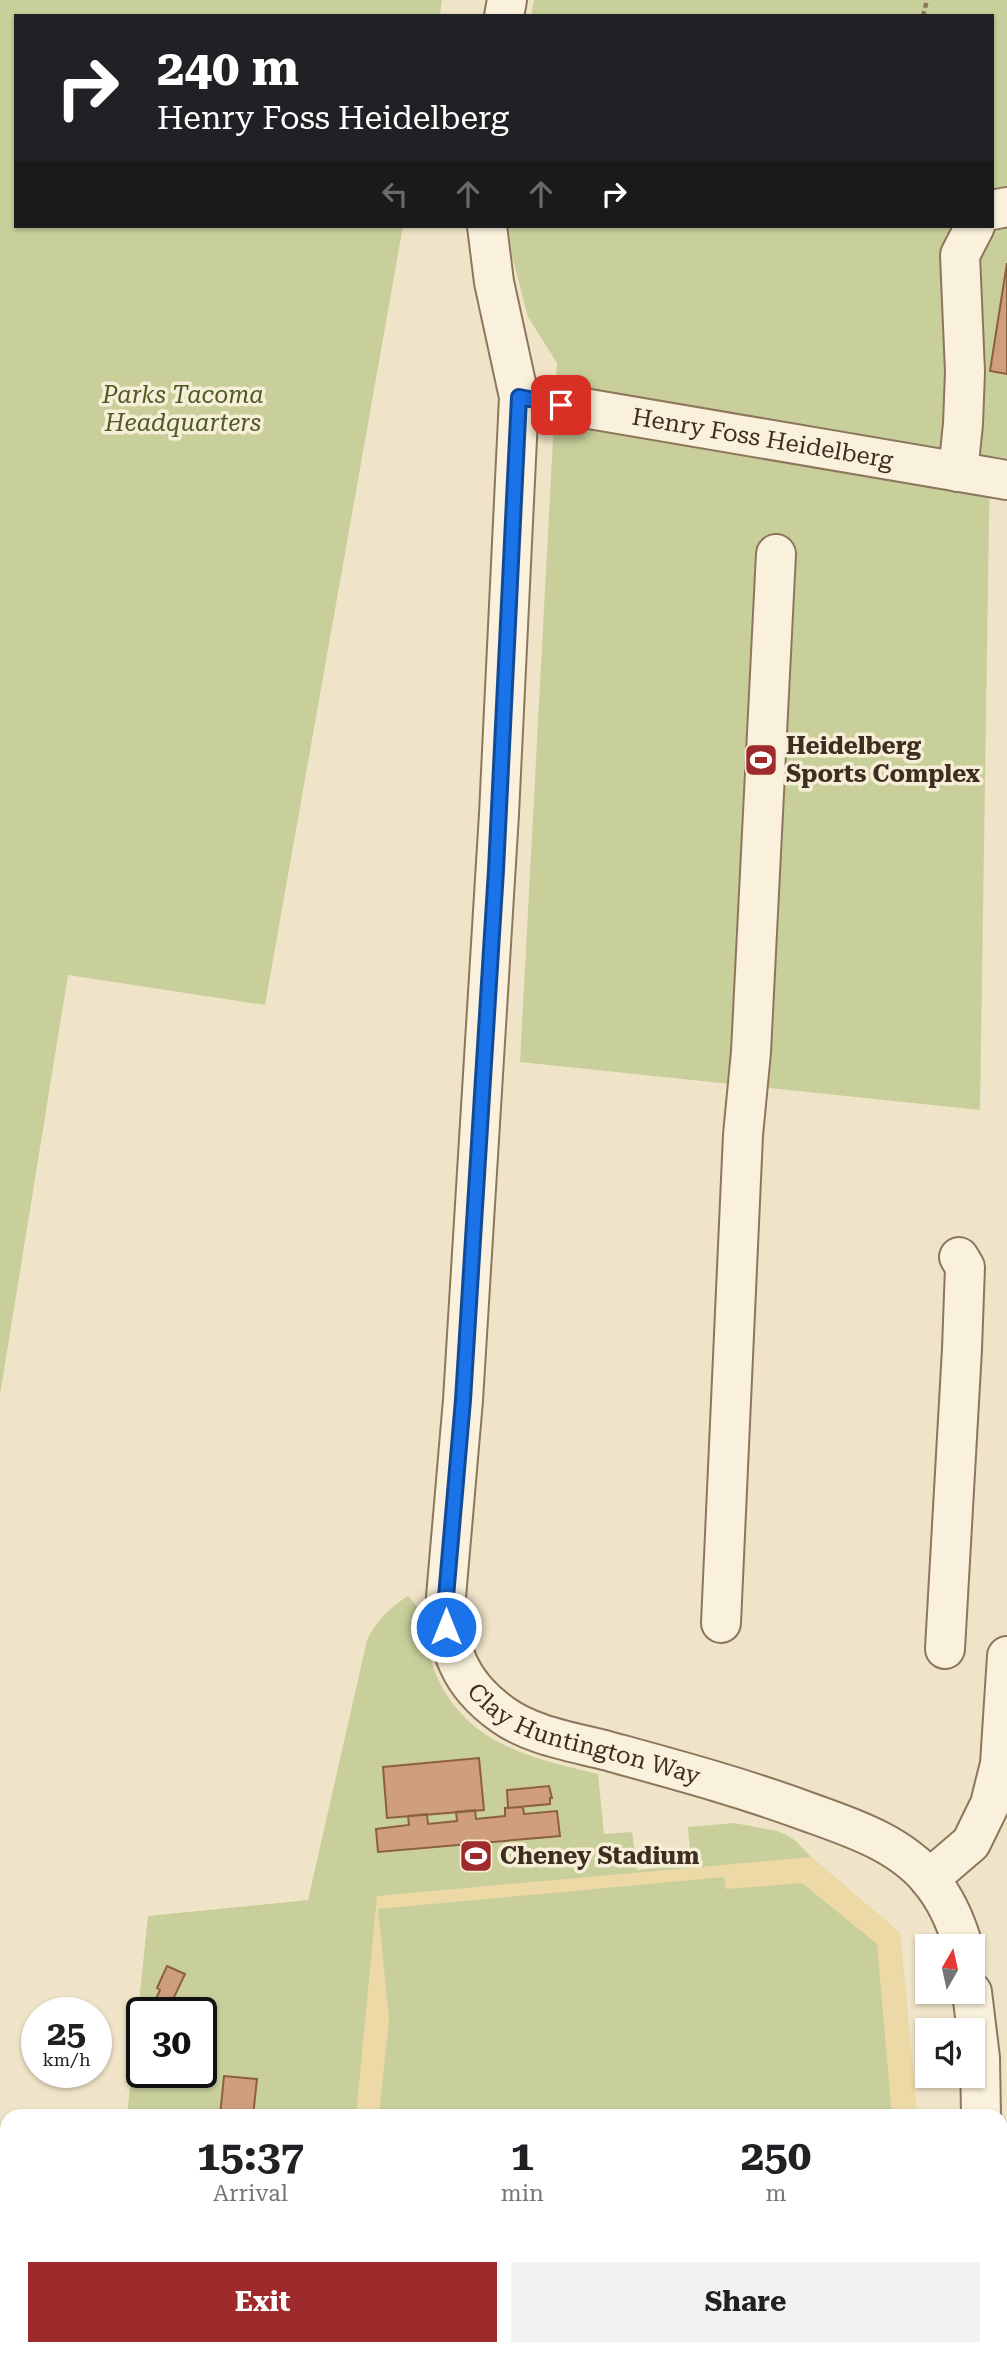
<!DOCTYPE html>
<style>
:root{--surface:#fff;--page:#f2f2f2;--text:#202124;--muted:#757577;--accent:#9e2a2b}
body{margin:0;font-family:"Roboto Serif",serif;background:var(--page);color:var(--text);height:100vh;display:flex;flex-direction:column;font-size:26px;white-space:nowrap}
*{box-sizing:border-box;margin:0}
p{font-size:23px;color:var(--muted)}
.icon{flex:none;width:38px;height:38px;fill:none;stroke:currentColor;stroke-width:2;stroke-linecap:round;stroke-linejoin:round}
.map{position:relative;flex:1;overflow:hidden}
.drawer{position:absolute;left:0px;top:2109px;width:1008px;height:247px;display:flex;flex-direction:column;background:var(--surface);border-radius:21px 21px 0 0;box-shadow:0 2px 5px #0004}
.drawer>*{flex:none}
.guide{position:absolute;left:14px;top:14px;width:980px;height:214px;border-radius:0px;box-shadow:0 2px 5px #0004;background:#202124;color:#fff;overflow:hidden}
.needle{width:46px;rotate:9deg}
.controls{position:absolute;left:915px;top:1934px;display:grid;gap:14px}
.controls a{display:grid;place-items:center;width:70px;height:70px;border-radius:0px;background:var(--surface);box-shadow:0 2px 5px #0004;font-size:35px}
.speed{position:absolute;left:21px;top:1997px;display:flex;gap:14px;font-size:35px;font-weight:700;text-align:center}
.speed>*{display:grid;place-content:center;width:91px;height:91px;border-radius:50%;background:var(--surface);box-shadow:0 2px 5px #0004;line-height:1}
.speed small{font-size:18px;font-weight:400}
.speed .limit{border:4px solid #111;border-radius:10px;background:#fff;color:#111}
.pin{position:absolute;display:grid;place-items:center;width:60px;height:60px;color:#fff;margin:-30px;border-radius:14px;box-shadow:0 4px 10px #0006}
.me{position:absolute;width:77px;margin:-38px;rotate:0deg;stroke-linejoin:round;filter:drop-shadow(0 0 5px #0008)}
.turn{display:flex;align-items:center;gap:24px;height:147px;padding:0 28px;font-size:32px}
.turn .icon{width:91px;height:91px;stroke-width:2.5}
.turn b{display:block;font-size:49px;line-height:60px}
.lanes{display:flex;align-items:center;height:66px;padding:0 28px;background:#0003;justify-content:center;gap:35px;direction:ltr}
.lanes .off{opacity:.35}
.eta{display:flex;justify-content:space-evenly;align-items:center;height:119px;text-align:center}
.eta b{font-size:42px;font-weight:700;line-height:49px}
.action{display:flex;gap:14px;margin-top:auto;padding:14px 28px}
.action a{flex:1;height:80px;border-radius:0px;background:var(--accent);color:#fff;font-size:28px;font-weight:700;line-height:80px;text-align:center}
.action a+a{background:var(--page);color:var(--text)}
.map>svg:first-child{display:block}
</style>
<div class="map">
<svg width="1007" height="2355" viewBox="0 0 1007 2355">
<rect width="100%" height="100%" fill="#f0e4c8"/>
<path fill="#c9cf9b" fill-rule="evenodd" d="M0 0H442L440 16H16V226H403L265 1005 68 975 0 1395Z
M534 0H1007V458L990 456 980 1110 520 1062 557 363 528 317 512 256 508 226H992V16H531Z
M408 1596C413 1602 421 1610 424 1617 431 1633 427 1653 434 1670 463 1743 529 1758 598 1774L604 1834 632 1832 637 1870 691 1864 688 1827 734 1823 777 1831 786 1835 796 1841 811 1857 900 1933 917 2116H127L148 1916 308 1900 367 1640C377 1620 389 1608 408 1596ZM142 2012H201V2072H142Z
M102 2348H938V2355H101Z"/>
<path fill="#ecd9a5" d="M811 1857 900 1933 917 2116H892L877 1944 802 1883 726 1889 724 1877 378 1909 389 2019 379 2116H356L377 1896Z
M901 2348 938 2349V2355H880Z"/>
<path fill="#cf9f7d" stroke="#8d5f41" stroke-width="2" d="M1007 263V374L990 371Z
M479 1758 484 1810 387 1818 383 1767Z
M549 1786 552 1798H550V1804L508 1808 507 1790Z
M523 1807 524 1814 557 1811 560 1836 378 1852 376 1829 409 1825 408 1816 427 1814 428 1824 457 1821 456 1812 475 1810 476 1819 505 1816V1808Z
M167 1966 185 1974 167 2012H150L160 1990 157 1988Z
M224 2076 257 2079 253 2116H220Z
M143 2348H235L234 2355H142Z
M235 2348H341V2355H234Z"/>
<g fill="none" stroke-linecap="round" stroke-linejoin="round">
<defs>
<g id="minor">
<path d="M504 16 507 0"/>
<path d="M992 210 1007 207"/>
<path id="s1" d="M487 226 494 282 519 397 499 814 463 1400 446 1597C447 1649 459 1684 503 1715 532 1736 574 1742 608 1751 677 1770 744 1788 811 1813 853 1828 901 1844 930 1880 946 1899 956 1922 963 1946"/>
<path id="s2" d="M519 397 1007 480"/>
<path d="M958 472 963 424 965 372 960 255 975 226"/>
<path d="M721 1623 743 1135 751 1052 776 554"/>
<path d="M945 1649 962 1349 965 1267 959 1257"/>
<path d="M929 1879 971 1843 990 1804 1000 1764 1007 1656"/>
<path d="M972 1992 980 2058 981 2116"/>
<path d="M975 2348 976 2355"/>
<path d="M83 2355V2348"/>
</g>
</defs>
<use href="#minor" stroke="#8d765c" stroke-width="42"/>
<path stroke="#8d765c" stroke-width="4.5" stroke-dasharray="5 3.5" stroke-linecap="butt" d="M923 16 927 0"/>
<use href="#minor" stroke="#faf1dc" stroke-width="38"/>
</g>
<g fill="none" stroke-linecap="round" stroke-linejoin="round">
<defs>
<path id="route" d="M446 1627V1597L463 1400 496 870 519 397 561 405"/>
</defs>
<use href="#route" stroke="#114b97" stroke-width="18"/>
<use href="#route" stroke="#1a73e8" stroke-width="12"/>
</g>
<defs>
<symbol id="stadium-square" viewBox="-11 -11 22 22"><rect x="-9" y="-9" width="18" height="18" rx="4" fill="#9e2a2b" stroke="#f7eed8"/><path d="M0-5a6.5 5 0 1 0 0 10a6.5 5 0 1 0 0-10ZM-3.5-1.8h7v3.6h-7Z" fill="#fff"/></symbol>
</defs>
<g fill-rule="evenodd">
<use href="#stadium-square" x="742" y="741" width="38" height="38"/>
<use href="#stadium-square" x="457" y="1837" width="38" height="38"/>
</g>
<g text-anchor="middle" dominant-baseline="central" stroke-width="7" stroke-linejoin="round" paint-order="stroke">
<g font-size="24" font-style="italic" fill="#4d5a26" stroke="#f7eed8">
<text x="183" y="395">Parks Tacoma<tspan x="183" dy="28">Headquarters</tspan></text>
</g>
<g font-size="24" fill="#3d2e20" stroke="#f7eed8">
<text stroke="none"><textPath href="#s2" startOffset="247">Henry Foss Heidelberg</textPath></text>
<text stroke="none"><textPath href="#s1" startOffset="1596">Clay Huntington Way</textPath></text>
</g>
<g font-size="24" font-weight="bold" fill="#3d2e20" stroke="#f7eed8" text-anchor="start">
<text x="786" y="746">Heidelberg<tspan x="786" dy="28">Sports Complex</tspan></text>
<text x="500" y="1856">Cheney Stadium</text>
</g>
</g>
</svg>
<div class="controls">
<a><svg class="needle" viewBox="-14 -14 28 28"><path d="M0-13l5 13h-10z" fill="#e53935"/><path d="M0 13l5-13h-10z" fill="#757577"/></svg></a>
<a><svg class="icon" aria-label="sound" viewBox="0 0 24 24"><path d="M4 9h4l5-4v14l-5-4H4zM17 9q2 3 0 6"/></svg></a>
</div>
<div class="speed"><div>25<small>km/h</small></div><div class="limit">30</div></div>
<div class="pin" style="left:561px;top:405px;background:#d93025"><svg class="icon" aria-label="arrive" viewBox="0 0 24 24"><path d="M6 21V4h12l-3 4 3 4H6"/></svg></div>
<svg class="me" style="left:446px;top:1627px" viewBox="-20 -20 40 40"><circle r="17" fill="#1a73e8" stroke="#fff" stroke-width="3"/><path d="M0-11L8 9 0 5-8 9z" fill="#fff"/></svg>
<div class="guide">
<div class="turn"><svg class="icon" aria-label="right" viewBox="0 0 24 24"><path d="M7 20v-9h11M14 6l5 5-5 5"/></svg><div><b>240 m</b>Henry Foss Heidelberg</div></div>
<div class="lanes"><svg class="icon off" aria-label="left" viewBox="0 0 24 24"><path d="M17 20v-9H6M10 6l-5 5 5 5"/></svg><svg class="icon off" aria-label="ahead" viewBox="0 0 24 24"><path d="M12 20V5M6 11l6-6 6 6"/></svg><svg class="icon off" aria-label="ahead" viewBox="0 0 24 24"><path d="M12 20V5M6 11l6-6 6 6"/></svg><svg class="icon" aria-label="right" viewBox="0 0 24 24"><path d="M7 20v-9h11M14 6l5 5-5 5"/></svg></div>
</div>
<section class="drawer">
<div class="eta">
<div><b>15:37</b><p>Arrival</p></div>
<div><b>1</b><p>min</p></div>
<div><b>250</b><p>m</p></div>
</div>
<div class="action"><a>Exit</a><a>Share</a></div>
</section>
</div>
